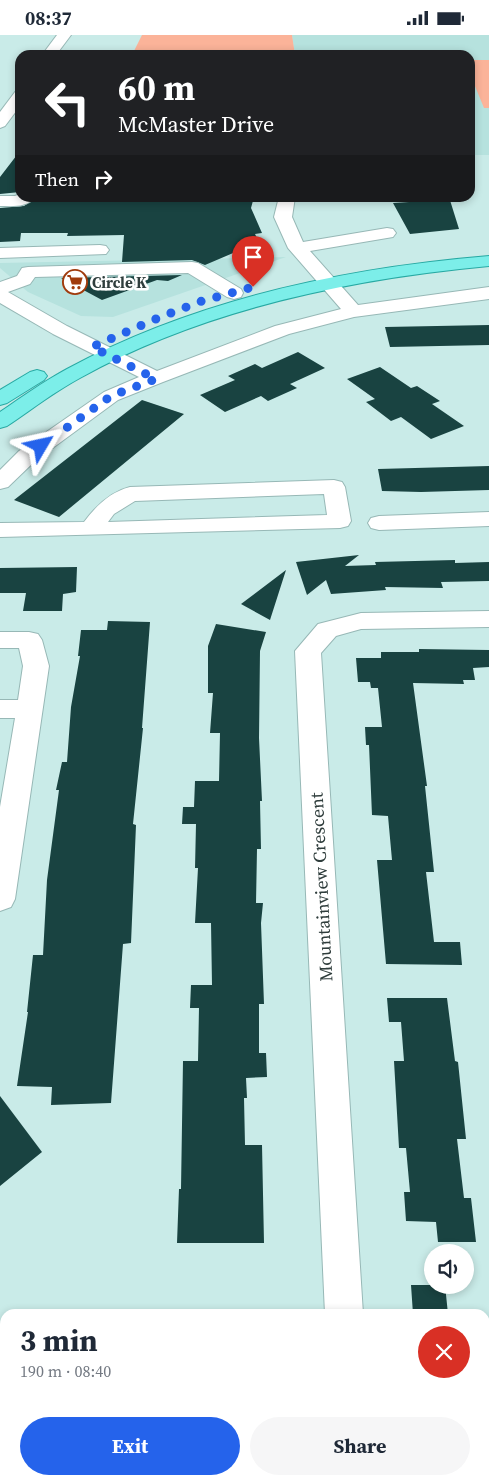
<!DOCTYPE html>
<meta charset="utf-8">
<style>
:root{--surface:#fff;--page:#f6f6f7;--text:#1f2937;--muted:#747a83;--accent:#2563eb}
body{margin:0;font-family:"Source Serif 4",serif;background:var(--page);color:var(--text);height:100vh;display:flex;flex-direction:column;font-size:19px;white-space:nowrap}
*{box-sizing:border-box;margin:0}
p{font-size:16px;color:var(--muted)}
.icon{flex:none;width:28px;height:28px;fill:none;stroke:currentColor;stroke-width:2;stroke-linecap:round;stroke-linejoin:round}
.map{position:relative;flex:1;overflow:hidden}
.panel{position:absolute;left:0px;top:1274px;width:490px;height:176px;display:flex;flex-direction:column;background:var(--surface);border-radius:15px 15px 0 0;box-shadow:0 2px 8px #0003}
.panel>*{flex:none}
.guide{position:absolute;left:15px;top:15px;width:460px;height:152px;border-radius:15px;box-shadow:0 2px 8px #0003;background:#202124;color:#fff;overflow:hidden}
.buttons{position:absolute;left:424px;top:1209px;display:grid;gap:10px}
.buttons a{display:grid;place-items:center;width:50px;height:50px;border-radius:50%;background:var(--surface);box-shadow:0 2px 8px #0003;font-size:25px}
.pin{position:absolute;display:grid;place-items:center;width:42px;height:42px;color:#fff;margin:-51px -21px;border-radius:50% 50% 50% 0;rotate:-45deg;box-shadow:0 0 5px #0007}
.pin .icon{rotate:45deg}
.me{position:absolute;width:55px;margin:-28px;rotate:54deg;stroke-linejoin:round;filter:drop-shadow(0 0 4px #0008)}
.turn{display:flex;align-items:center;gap:18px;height:105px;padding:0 20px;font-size:22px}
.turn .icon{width:65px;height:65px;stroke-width:2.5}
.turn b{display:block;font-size:35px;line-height:42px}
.then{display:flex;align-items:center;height:48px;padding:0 20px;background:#0003;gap:10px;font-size:19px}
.round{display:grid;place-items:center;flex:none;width:52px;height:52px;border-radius:26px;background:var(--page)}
.head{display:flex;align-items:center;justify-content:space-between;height:85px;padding:0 20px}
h1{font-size:30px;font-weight:700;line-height:38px}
.action{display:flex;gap:10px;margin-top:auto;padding:10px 20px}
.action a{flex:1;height:58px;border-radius:30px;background:var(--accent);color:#fff;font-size:20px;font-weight:700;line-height:58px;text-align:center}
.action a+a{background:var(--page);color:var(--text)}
.status{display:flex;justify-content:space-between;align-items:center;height:35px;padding:0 25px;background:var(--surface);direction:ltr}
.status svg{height:14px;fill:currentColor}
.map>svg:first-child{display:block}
</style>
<div class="status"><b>08:37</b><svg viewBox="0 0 49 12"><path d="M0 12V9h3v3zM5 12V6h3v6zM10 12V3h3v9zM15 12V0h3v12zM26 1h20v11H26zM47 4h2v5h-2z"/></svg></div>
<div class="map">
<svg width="489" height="1449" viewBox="0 0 489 1449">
<rect width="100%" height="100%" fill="#c9ebe8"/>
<path fill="#b6e2de" d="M292 0H489V120H470V20H295Z
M286 222 113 282 81 281 28 257 0 233V228Z"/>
<path fill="#fbb399" d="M142 0H292L295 20H132Z
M470 25H489V73H484L470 39Z"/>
<path fill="#194341" d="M20 116V157L0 159V142Z
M37 162 230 164V162H254L251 173 262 198 255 199 259 207 205 230 192 225 122 227 124 200 67 201 68 198H21L20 206 0 207V173L24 171Z
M424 162H449L459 194 410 199 393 168 425 166Z
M182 240 168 246 157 245 102 265 61 243Z
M489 290V310L390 312 385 292Z
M298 317 325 333 290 349 297 353 268 366 261 361 225 377 200 360 235 345 228 341 255 329 262 333Z
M380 332 411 353 417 351 440 366 432 369 464 391 431 404 401 382 391 386 366 367 375 364 347 344Z
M142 365 184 379 59 482 14 465Z
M489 431V455L421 457 382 456 378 434Z
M359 520 345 531 376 530 375 527 455 525V528L489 527V546L441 547 443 553 385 552 386 555 331 559 326 545 307 560 296 527Z
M77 532 76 557 63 559 62 576H23L26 558H0V533Z
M286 535 270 585 241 569Z
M108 586 150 587 142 693H143L133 789 136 790 131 908 123 909 111 1068 51 1070 52 1052 17 1051 28 977H27L33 920H43L47 845 59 755H56L62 727H67L71 672 80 621H78L81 595H107Z
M216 589 266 597 260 616 259 703 262 766H260L261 814H257L256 868H263L261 888 264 969H259V1018H266L267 1042 246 1043 247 1063H244L245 1110H262L264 1208H177L179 1154H181L183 1026H198L199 973H190L191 950H212L211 888H195L198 833H195L196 789H182L183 772H194L195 746H219L220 698H210L213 658H208V611Z
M419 614 489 615V632L473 633 475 645H463L464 649 413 648 427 751H425L434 837H426L434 907H460L462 930 386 929 377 825H392L388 781 372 780 369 710H366L365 692H382L378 653H371L370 647H358L356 623H381V617H419Z
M387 963H447L455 1026 458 1027 466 1104H457L464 1163H471L476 1207H438L436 1187 406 1186 404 1157H410L406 1113H399L394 1026H404L401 987H389Z
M0 1061 42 1117 0 1151Z
M411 1250H445L448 1279H413Z"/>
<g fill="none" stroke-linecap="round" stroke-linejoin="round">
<defs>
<path id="minor" d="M57 0H71L56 20H42Z
M20 56V71L5 91 0 93V77L15 57Z
M20 159V162H35C27 173 12 171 0 171V161H15Z
M279 162H295L292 182 303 207 387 193 393 194 396 198 393 202 310 216 358 270 489 252V264L354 282 289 299 163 347 118 365 35 426 8 452 0 454V435L19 416 104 357 139 342 53 299 0 268V247L17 241 22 233 28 232 192 227 198 228 241 254 243 258 241 262 234 264 227 262 188 238 35 242 30 249 8 257 67 291 157 336 275 291 341 274 288 213 274 182Z
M100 210 106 211 109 215 106 219 0 223V213Z
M334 445 342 447 345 452 351 486 348 491 340 493 0 502V488L84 487C96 471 110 457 130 452ZM324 459 327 480 108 487 114 479 135 466Z
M489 477V491L379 495 371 493 368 488 371 483 379 481Z
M489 576V592L361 594 336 601 321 618 363 1279H325L295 616 318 589 361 578Z
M0 597H29L38 599 42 605 49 631 15 864 11 872 0 876V772L15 683H0V665H18L23 631 19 613H0Z
M0 1403H5V1443H0Z
M485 1410 489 1411V1449H481L472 1445H485Z
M158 1445H200V1449H158Z"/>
<path id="major" d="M489 221V231C350 244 203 274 80 343 54 357 31 375 7 391L0 393V377C22 362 43 347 67 334 196 264 344 233 489 221Z
M37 335 44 337 47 341 44 345 7 368 0 370V355L30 337Z"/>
</defs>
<use href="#minor" stroke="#97b8b6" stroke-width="2"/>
<use href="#major" stroke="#28a9a3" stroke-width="2"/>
<use href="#minor" fill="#fff" fill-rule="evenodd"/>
<use href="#major" fill="#7ceee9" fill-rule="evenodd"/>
</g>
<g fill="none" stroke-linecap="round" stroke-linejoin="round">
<path stroke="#2563eb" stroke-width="9" stroke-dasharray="0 16.2" d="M41 411 111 361 156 344 92 312 158 283 202 266 253 252"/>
</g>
<defs>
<symbol id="supermarket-ring" viewBox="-11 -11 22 22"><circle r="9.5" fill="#fff" stroke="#a03b0d" stroke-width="1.5"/><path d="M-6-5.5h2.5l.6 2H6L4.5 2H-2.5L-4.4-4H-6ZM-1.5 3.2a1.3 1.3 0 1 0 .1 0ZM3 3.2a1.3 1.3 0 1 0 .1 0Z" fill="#a03b0d"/></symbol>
</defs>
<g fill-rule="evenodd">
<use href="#supermarket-ring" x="61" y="233" width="28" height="28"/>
</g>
<g text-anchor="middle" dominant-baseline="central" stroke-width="5" stroke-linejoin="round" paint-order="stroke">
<g font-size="15" font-weight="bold" fill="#2f3d3c" stroke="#fff" text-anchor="start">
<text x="92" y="247">Circle K</text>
</g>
<g font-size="18" fill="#2f3d3c" stroke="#fff">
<text transform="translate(321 852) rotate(-93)">Mountainview Crescent</text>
</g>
</g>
</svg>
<div class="buttons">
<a><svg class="icon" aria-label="sound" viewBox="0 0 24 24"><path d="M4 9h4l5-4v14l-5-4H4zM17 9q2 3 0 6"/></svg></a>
</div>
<div class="pin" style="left:253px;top:252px;background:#d93025"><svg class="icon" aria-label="arrive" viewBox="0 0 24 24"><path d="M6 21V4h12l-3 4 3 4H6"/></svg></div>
<svg class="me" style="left:41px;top:411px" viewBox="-20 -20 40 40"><path d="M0-17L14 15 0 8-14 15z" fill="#2563eb" stroke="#fff" stroke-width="4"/></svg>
<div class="guide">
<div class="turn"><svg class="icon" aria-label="left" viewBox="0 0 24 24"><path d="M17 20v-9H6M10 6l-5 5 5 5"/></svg><div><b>60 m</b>McMaster Drive</div></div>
<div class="then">Then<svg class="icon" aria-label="right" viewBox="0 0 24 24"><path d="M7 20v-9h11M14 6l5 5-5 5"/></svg></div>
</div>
<section class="panel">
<div class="head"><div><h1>3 min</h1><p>190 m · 08:40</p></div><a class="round" style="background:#d93025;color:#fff"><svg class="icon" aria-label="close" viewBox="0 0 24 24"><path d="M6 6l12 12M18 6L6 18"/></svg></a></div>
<div class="action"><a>Exit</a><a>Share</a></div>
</section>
</div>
